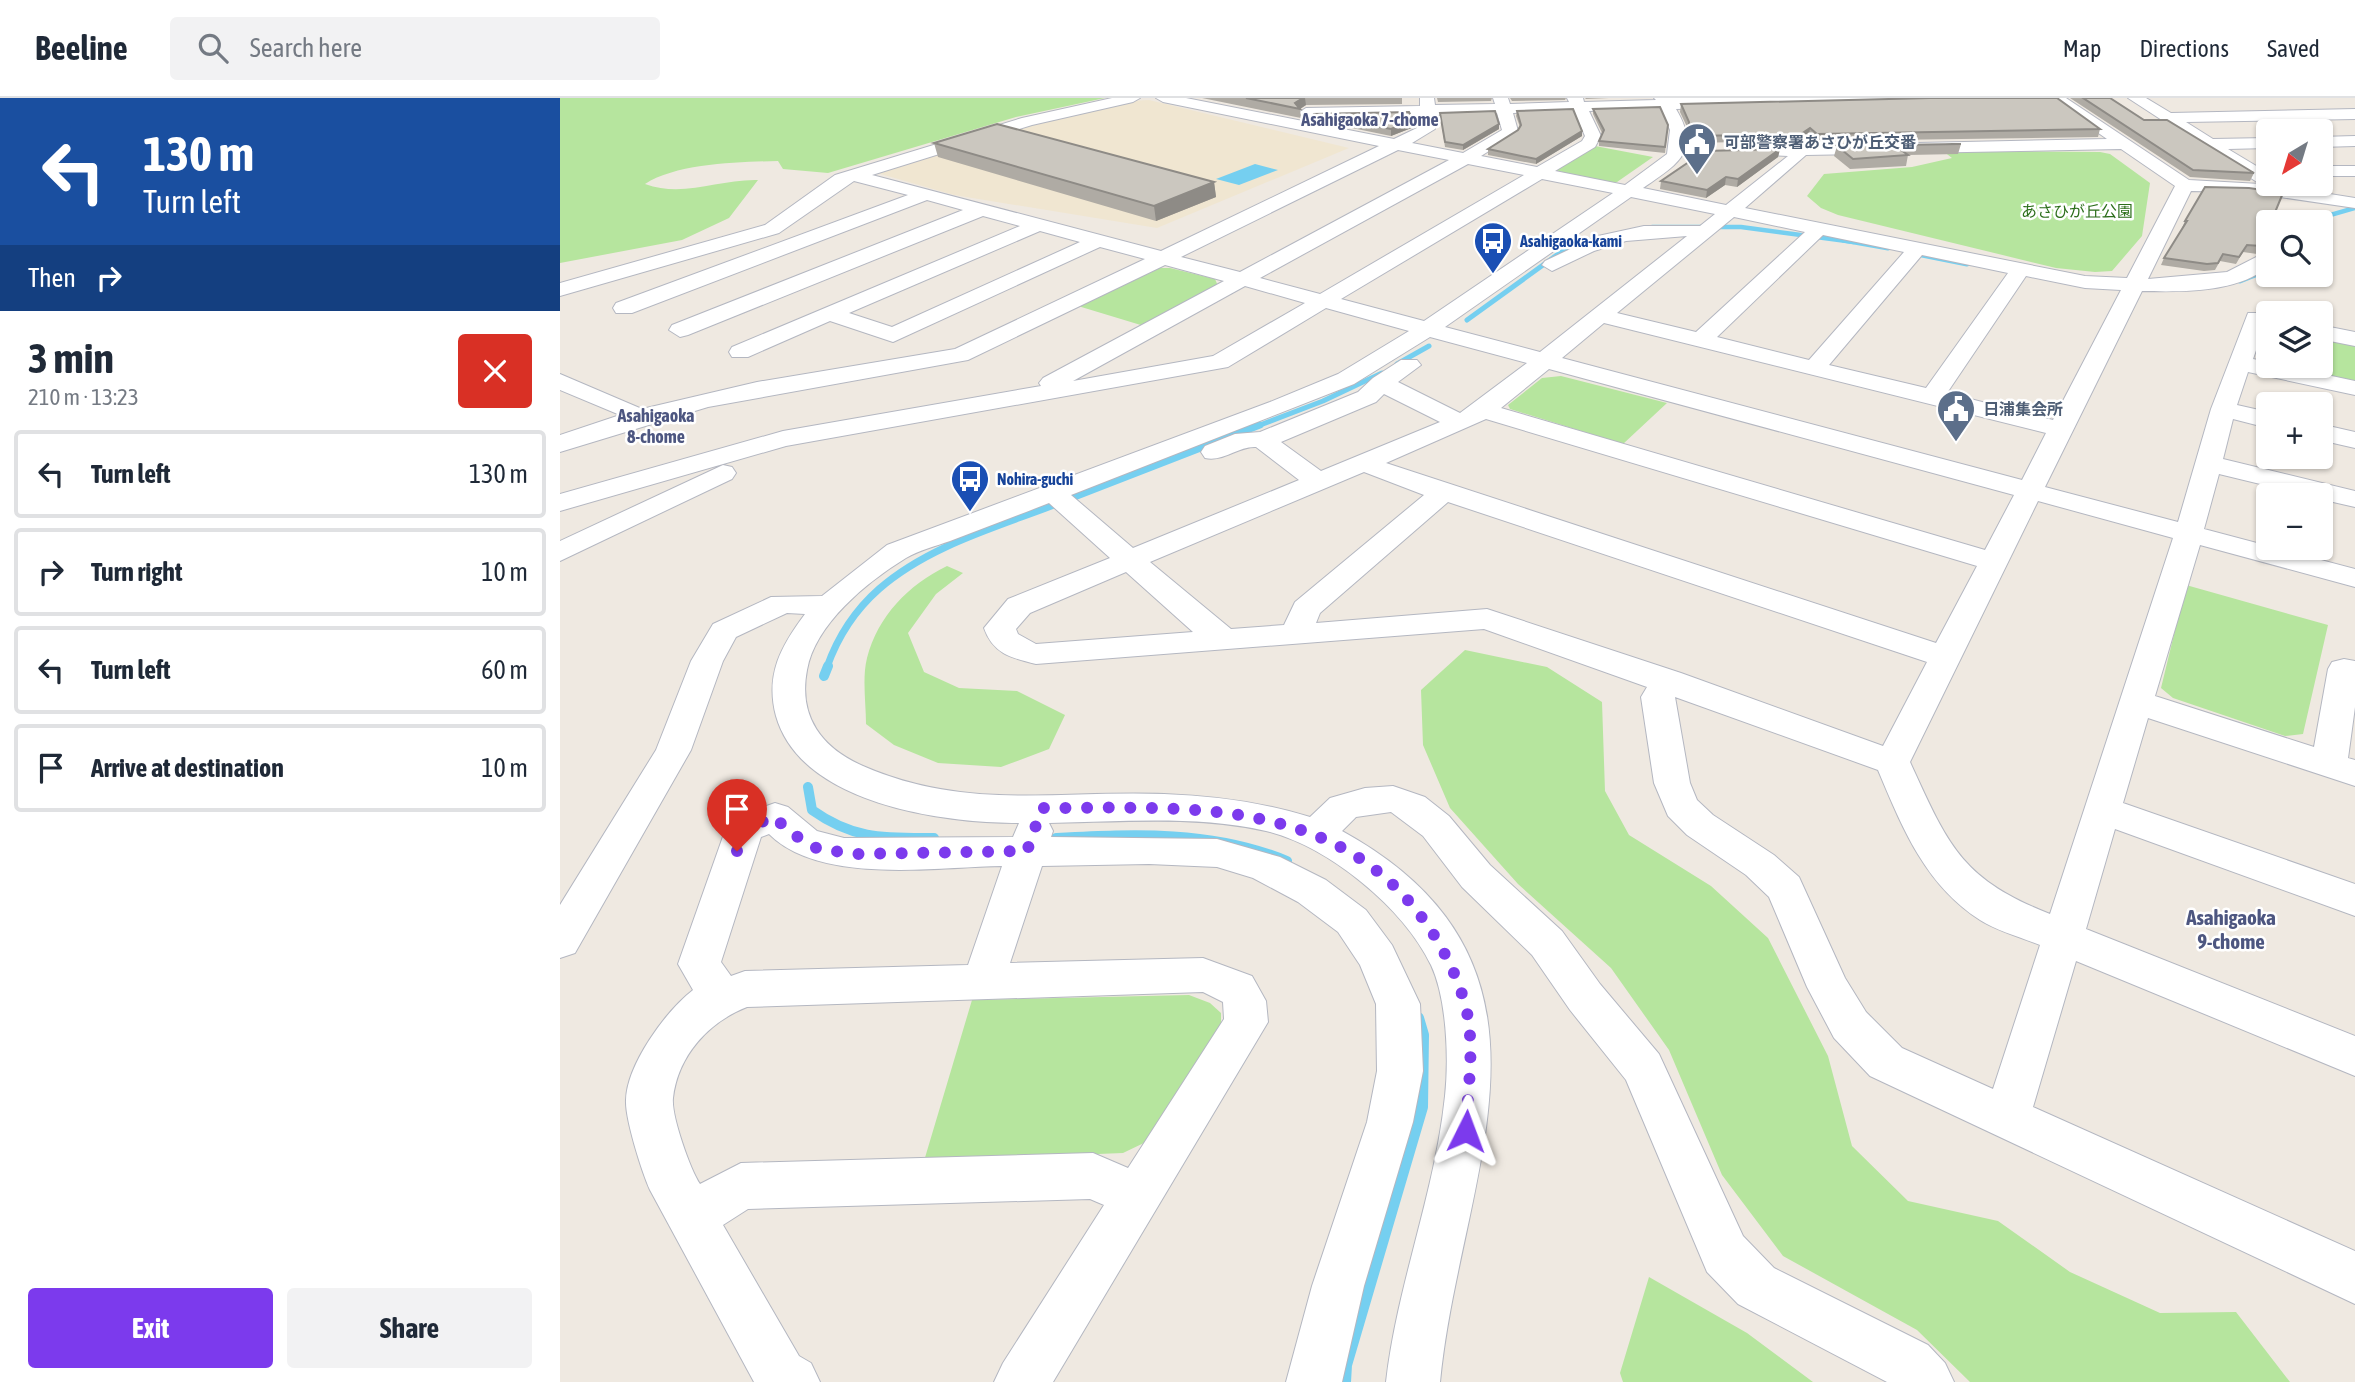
<!DOCTYPE html>
<meta charset="utf-8">
<style>
:root{--surface:#fff;--page:#f2f2f3;--text:#1f2937;--muted:#747a83;--line:#e0e1e3;--accent:#7c3aed}
body{margin:0;font-family:"Asap Condensed","Noto Sans JP",sans-serif;background:var(--page);color:var(--text);height:100vh;display:flex;flex-direction:column;font-size:26px;white-space:nowrap}
*{box-sizing:border-box;margin:0}
p{font-size:23px;color:var(--muted)}
.icon{flex:none;width:38px;height:38px;fill:none;stroke:currentColor;stroke-width:2;stroke-linecap:round;stroke-linejoin:round}
.map{position:relative;flex:1;overflow:hidden}
.drawer{display:flex;flex-direction:column;background:var(--surface);width:560px}
.drawer>*{flex:none}
.top-card{background:#1a4fa0;color:#fff;overflow:hidden}
.needle{width:46px;rotate:218deg}
.tools{position:absolute;left:1696px;top:21px;display:grid;gap:14px}
.tools a{display:grid;place-items:center;width:77px;height:77px;border-radius:7px;background:var(--surface);box-shadow:0 2px 5px #0004;font-size:35px}
.pin{position:absolute;display:grid;place-items:center;width:60px;height:60px;color:#fff;margin:-72px -30px;border-radius:50% 50% 50% 0;rotate:-45deg;box-shadow:0 0 7px #0007}
.pin .icon{rotate:45deg}
.me{position:absolute;width:77px;margin:-38px;rotate:3deg;stroke-linejoin:round;filter:drop-shadow(0 0 5px #0008)}
.turn{display:flex;align-items:center;gap:24px;height:147px;padding:0 28px;font-size:32px}
.turn .icon{width:91px;height:91px;stroke-width:2.5}
.turn b{display:block;font-size:49px;line-height:60px}
.then{display:flex;align-items:center;height:66px;padding:0 28px;background:#0003;gap:14px;font-size:26px}
.round{display:grid;place-items:center;flex:none;width:74px;height:74px;border-radius:7px;background:var(--page)}
.headline{display:flex;align-items:center;justify-content:space-between;height:119px;padding:0 28px}
h1{font-size:42px;font-weight:700;line-height:52px}
.button{display:flex;gap:14px;margin-top:auto;padding:14px 28px}
.button a{flex:1;height:80px;border-radius:7px;background:var(--accent);color:#fff;font-size:28px;font-weight:700;line-height:80px;text-align:center}
.button a+a{background:var(--page);color:var(--text)}
ul{padding:0;list-style:none}
li{display:flex;align-items:center;gap:21px;height:88px;margin:0 14px 10px;padding:0 14px;border:4px solid var(--line);border-radius:7px}
li div{flex:1}
li b{display:block;font-size:26px}
li em{font-style:normal}
header{display:flex;align-items:center;gap:42px;box-sizing:border-box;height:98px;padding:0 35px;background:var(--surface);border-bottom:2px solid var(--line)}
header strong{font-size:33px}
nav{display:flex;gap:38px;margin-inline-start:auto;font-size:24px}
.search{width:490px;height:63px;background:var(--page);display:flex;align-items:center;gap:18px;box-sizing:border-box;padding:0 24px;border-radius:7px;color:var(--muted);font-size:26px}
main{display:flex;flex:1;min-height:0}
.map>svg:first-child{display:block}
</style>
<header>
<strong>Beeline</strong>
<div class="search"><svg class="icon" aria-label="search" viewBox="0 0 24 24"><circle cx="10" cy="10" r="6"/><path d="M15 15l6 6"/></svg>Search here</div>
<nav><a>Map</a><a>Directions</a><a>Saved</a></nav>
</header>
<main>
<section class="drawer">
<div class="top-card">
<div class="turn"><svg class="icon" aria-label="left" viewBox="0 0 24 24"><path d="M17 20v-9H6M10 6l-5 5 5 5"/></svg><div><b>130 m</b>Turn left</div></div>
<div class="then">Then<svg class="icon" aria-label="right" viewBox="0 0 24 24"><path d="M7 20v-9h11M14 6l5 5-5 5"/></svg></div>
</div>
<div class="headline"><div><h1>3 min</h1><p>210 m · 13:23</p></div><a class="round" style="background:#d93025;color:#fff"><svg class="icon" aria-label="close" viewBox="0 0 24 24"><path d="M6 6l12 12M18 6L6 18"/></svg></a></div>
<ul>
<li><svg class="icon" aria-label="left" viewBox="0 0 24 24"><path d="M17 20v-9H6M10 6l-5 5 5 5"/></svg><div><b>Turn left</b></div><em>130 m</em></li>
<li><svg class="icon" aria-label="right" viewBox="0 0 24 24"><path d="M7 20v-9h11M14 6l5 5-5 5"/></svg><div><b>Turn right</b></div><em>10 m</em></li>
<li><svg class="icon" aria-label="left" viewBox="0 0 24 24"><path d="M17 20v-9H6M10 6l-5 5 5 5"/></svg><div><b>Turn left</b></div><em>60 m</em></li>
<li><svg class="icon" aria-label="arrive" viewBox="0 0 24 24"><path d="M6 21V4h12l-3 4 3 4H6"/></svg><div><b>Arrive at destination</b></div><em>10 m</em></li>
</ul>
<div class="button"><a>Exit</a><a>Share</a></div>
</section>
<div class="map">
<svg width="1795" height="1284" viewBox="0 0 1795 1284">
<rect width="100%" height="100%" fill="#efe9e1"/>
<path fill="#f0e6d1" d="M589 2 789 50 597 130 394 97 317 75 472 25 571 3Z"/>
<path fill="#b6e59e" d="M0 0H545L456 19 268 75 223 71 218 63C179 64 118 65 85 86 124 100 158 81 198 82L169 120 122 142 0 165Z
M1035 48 1093 59 1057 84 1042 85 995 72Z
M1383 53 1540 54 1550 56 1590 85 1582 138 1552 173 1535 174 1496 170 1278 117 1261 110 1247 98 1264 76 1352 69 1392 60Z
M596 170H610L655 181 658 188 584 228 518 208Z
M1761 240 1795 247V283L1724 268H1760Z
M1001 278 1107 305 1063 346 950 311 948 307 982 280Z
M387 468 403 475 376 496 348 535 364 574 399 590 457 593 505 617 489 651 441 669 378 665 334 647 306 626C306 606 302 580 307 560 318 518 348 487 387 468Z
M1626 487 1768 527 1743 636 1725 638 1613 600 1601 590Z
M905 552 987 569 1042 604 1045 693 1069 737 1151 788 1208 840 1268 958 1292 1048 1348 1103 1438 1123 1510 1174 1600 1215 1676 1214 1730 1284H1410L1357 1232 1223 1158 1162 1077 1109 952 1051 870 958 786 890 710 863 647 861 592Z
M629 897 650 905 661 915V931L588 1043 563 1055 364 1063 412 902Z
M1089 1179 1187 1235 1253 1284H1063L1060 1275Z"/>
<path fill="#75cff0" d="M695 66 718 72 679 87 656 81Z"/>
<g fill="none" stroke-linecap="round" stroke-linejoin="round">
<path stroke="#75cff0" stroke-width="4.5" d="M1746 124 1795 110
M1092 129H1181L1294 144
M1027 144 1037 140"/>
<path stroke="#75cff0" stroke-width="5" d="M1283 142 1328 150
M1352 155 1407 166
M1680 183 1708 172
M907 222 1001 154 1032 142
M837 266 869 248
M695 329 763 303 822 275"/>
<path stroke="#75cff0" stroke-width="7" d="M267 569C278 538 294 513 319 491 366 450 430 431 486 410 557 382 629 355 700 327"/>
<path stroke="#75cff0" stroke-width="10" d="M264 578 268 568
M248 689 252 712C294 742 325 740 374 740
M496 740C575 736 652 732 727 763"/>
<path stroke="#75cff0" stroke-width="12" d="M785 1284 786 1267 862 1009 863 937 858 920"/>
<defs>
<path id="minor" d="M552 0H580L573 4 472 27 312 77 601 153 819 48 603 4 596 0H626L834 41 859 29 860 17 746 20 738 15 746 10 860 8V0H874L875 7 935 6 933 0H948L950 6 1009 4 1007 0H1023L1024 4 1096 2 1094 0H1391L1383 4 1116 11C1142 54 1116 67 1083 90L1166 107 1228 58 1210 57V49L1216 48 1547 41 1488 0H1506L1629 82 1700 86 1568 0H1586L1611 15 1795 11V21L1626 24 1653 41 1708 40V50L1668 51 1708 75V86L1795 100V110L1686 94 1631 93 1588 181 1667 174 1708 153V169C1676 195 1621 194 1582 193L1485 389 1618 424 1651 311 1688 215H1704L1707 220 1693 261 1708 264V268H1725L1795 283V297L1688 274 1677 307 1708 314V330L1673 321 1663 361 1795 393V409L1760 401V397H1746L1659 376 1644 431 1795 471V489L1640 447 1595 598 1754 649 1768 571 1772 564 1784 561 1795 563V609L1788 660 1795 662V688L1588 620 1563 705 1795 786V818L1555 731 1526 831 1795 938V978L1516 863 1473 1009 1795 1153V1206L1310 978 1274 940 1247 889 1209 799 1186 777 1127 737 1108 718 1094 685 1081 599 1087 589 924 531 476 566C452 560 433 556 424 530L448 501 550 460 489 405C456 418 423 430 390 443 376 448 359 452 346 460 307 484 255 526 247 572 238 619 262 650 303 668 406 713 497 692 604 696 655 698 702 704 750 719L770 700 805 690 833 688 865 699 889 718 930 767 1002 833 1040 886 1099 956 1183 1138 1214 1170 1368 1247 1385 1265 1394 1284H1327L1178 1206 1147 1174 1066 982 1010 912 972 857 902 789 863 738 831 714 796 719 782 733C1027 868 900 1076 880 1284H826C837 1187 875 1095 885 998 889 962 887 901 871 867 843 809 768 748 706 733 635 717 561 724 489 725L493 733 491 739 657 741 720 759 766 782 806 812 832 847 860 906 863 973 853 1024 804 1188 782 1284H726L752 1188 807 1024 817 973 816 906 800 867 778 834 738 804 693 780 657 769 589 766 482 768 450 865 643 860 692 878 706 903 708 924 493 1284H434L443 1265 544 1107 530 1101 188 1111 163 1127 239 1258 251 1265 260 1284H194L90 1092C82 1074 65 1021 66 1002 67 966 106 913 133 892L118 866 166 730 172 720 215 705 228 709 257 733 284 740 453 739 459 725C382 725 241 706 216 618 205 577 221 548 245 516L227 515 176 539 163 563 131 652 15 855 0 860V807L96 652 131 563 153 526 211 499 262 498 327 447 710 304 778 276 849 233 766 210 668 269 226 348 0 413V396L223 333 481 288 479 285 483 280 664 183 605 167 408 262 148 309 0 354V337L60 317 0 292V276L82 311 197 284 395 251 585 161 540 149 333 244 270 223 188 259H172L169 254 172 249 460 128 423 118 128 237 120 239 109 232 112 227 403 112 367 102 72 215H56L53 210 56 205 348 97 294 83 219 135 0 198V185L205 127 275 77 462 20ZM1101 11 1110 32 1107 56 1065 87 995 73 1035 49 1041 38 1029 13ZM1014 13 1025 38 1022 43 977 69 921 58 956 36 958 33 953 15ZM937 15 942 32 903 55 852 45 875 31 876 17ZM1561 51 1615 88 1567 180 1525 178 1185 110 1246 57ZM838 52 889 62 680 174 621 159ZM908 66 964 77 760 196 700 180ZM982 81 1053 95 864 223 781 201ZM1071 99 1155 116 1140 128H1084L1038 138 985 163 982 167 992 173 1034 153 1066 143 1127 138 980 254 885 229ZM1174 119 1245 134 1136 234 1057 215ZM480 133 520 144 332 229 289 215ZM1263 137 1344 154 1249 262 1157 239ZM1362 157 1448 175 1366 290 1269 267ZM1466 178 1525 190 1561 192 1493 322 1387 295ZM685 188 745 205 653 258 513 283ZM1044 225 1486 335 1462 382 1002 260ZM870 239 967 265 900 315 838 284 861 267 857 262H841L813 280 798 294 700 334 675 336 645 348 641 354 645 360C664 364 678 348 696 349L739 382 573 450 511 397 794 286ZM989 271 1454 397 1425 452 941 310ZM824 296 880 324 761 373 721 344 816 304ZM926 321 1417 468 1376 545 826 365ZM804 374 864 397 735 504 724 527 671 531 590 464ZM1478 403 1613 440 1490 816C1401 781 1388 747 1350 664ZM888 404 1367 564 1323 648 1121 575 927 511 756 525 760 515ZM566 474 633 534 476 546 458 536 456 531 470 515ZM1115 599 1318 672C1342 729 1365 787 1420 822 1437 833 1460 839 1480 847L1433 991 1342 950 1306 914 1285 880 1239 779 1214 757 1153 717 1137 702 1130 685ZM209 736C260 787 375 769 442 768L408 867 185 873 171 878 161 864 201 739ZM643 894 663 904 664 921 568 1070 533 1055 181 1065 140 1086C130 1071 111 1017 113 1000 118 957 149 924 187 909Z
M1795 38V48L1760 49V39Z
M1760 68H1795V78H1760Z
M1760 227 1795 234V248L1760 241Z
M1760 326 1795 334V350L1760 342Z
M163 367 172 369 176 375 172 381 0 463V443Z"/>
</defs>
<use href="#minor" stroke="#b4b7c1" stroke-width="2"/>
<use href="#minor" fill="#fff" fill-rule="evenodd"/>
</g>
<path fill="#afaba4" d="M642 0H842V6L746 7 740 11 741 20Z
M877 0H932L931 3 878 4Z
M950 0H1006L1005 2 952 3Z
M1025 0H1049L1026 1Z
M1510 0H1550L1584 22 1694 75 1690 83 1630 79Z
M1121 6 1540 31 1538 39 1256 43 1249 37 1240 43 1129 45 1128 31 1120 14Z
M1033 11 1108 27 1105 55 1039 48V43L1042 35 1033 16Z
M957 13 1022 38 976 66 928 57V51L958 32 960 29 956 18Z
M880 15 939 26V31L903 52 885 49Z
M753 16 854 29 831 38 753 22Z
M374 45 654 84 656 99 596 123 378 59Z
M1401 46 1398 56 1348 57 1346 68 1290 71 1274 58 1277 48Z
M1220 51 1218 59 1177 89 1165 87 1146 100 1100 91 1101 83Z
M1625 123 1708 130 1697 156 1683 154 1676 166 1660 163 1655 172 1644 173 1601 167 1604 160 1623 130H1622Z"/>
<path fill="#8e8b86" d="M743 0H745L746 7 740 11 735 5Z
M853 22 854 29 831 38V31Z
M939 26V31L903 52V47Z
M1250 30 1249 37 1240 43 1241 36Z
M1022 33V38L976 66V61Z
M1220 51 1218 59 1177 89 1178 81Z
M1166 79 1165 87 1146 100 1147 92Z
M654 84 656 99 596 123 594 108Z"/>
<path fill="#cbc7bf" stroke="#8e8b86" stroke-width="2" d="M686 0H743L735 5 740 11Z
M1370 0H1497L1540 31 1257 36 1250 30 1241 36 1130 38 1129 24 1121 6Z
M1523 0H1550L1584 22H1607L1694 75 1633 72Z
M1100 9 1108 27 1105 49 1039 43 1044 32 1033 11Z
M1013 11 1022 33 976 61 928 51 958 32 961 27 957 13Z
M935 13 939 26 903 47 885 44 880 15Z
M849 14 853 22 831 31 753 16Z
M437 26 654 84 594 108 374 45Z
M1401 46 1334 47 1348 57 1293 61 1277 48Z
M1220 51 1178 81 1166 79 1147 92 1101 83 1145 53Z
M1645 89 1689 90 1723 95 1711 124H1708V130L1701 148 1687 147 1679 159 1663 156 1658 165 1647 166 1604 160 1627 123H1625Z"/>
<g fill="none" stroke-linecap="round" stroke-linejoin="round">
<path stroke="#7c3aed" stroke-width="12" stroke-dasharray="0 21.6" d="M177 753 185 730 215 719 228 733 258 751 298 756 467 753 482 710C626 710 782 696 872 834 890 862 909 903 910 938 912 969 907 1002 906 1033"/>
</g>
<defs>
<symbol id="civic-pin" viewBox="-11 -11 22 30"><path d="M0 17L-7.5 6A9.5 9.5 0 1 1 7.5 6Z" fill="#5c6f8a" stroke="#fff"/><path d="M-.6-6.5H3V-4.5H.6V-3L4-1V1h2V6H-6V1h2V-1L-.6-3ZM-1.2 2.5V6h2.4V2.5Z" fill="#fff"/></symbol>
<symbol id="bus-pin" viewBox="-11 -11 22 30"><path d="M0 17L-7.5 6A9.5 9.5 0 1 1 7.5 6Z" fill="#1a4fb4" stroke="#fff"/><path d="M-5-6H5V4H4V6H2V4H-2V6H-4V4H-5ZM-3.5-4V0h7V-4ZM-3.5 1.2v1.5H-2V1.2ZM2 1.2v1.5H3.5V1.2Z" fill="#fff"/></symbol>
</defs>
<g fill-rule="evenodd">
<use href="#civic-pin" x="1115" y="22" width="44" height="60"/>
<use href="#bus-pin" x="911" y="121" width="44" height="60"/>
<use href="#civic-pin" x="1374" y="289" width="44" height="60"/>
<use href="#bus-pin" x="388" y="359" width="44" height="60"/>
</g>
<g text-anchor="middle" dominant-baseline="central" stroke-width="5" stroke-linejoin="round" paint-order="stroke">
<g font-size="16" font-weight="bold" fill="#4e5e75" stroke="#fff" text-anchor="start">
<text x="1164" y="44">可部警察署あさひが丘交番</text>
<text x="1423" y="311">日浦集会所</text>
</g>
<g font-size="16" fill="#2c6e1b" stroke="#fff">
<text x="1517" y="113">あさひが丘公園</text>
</g>
<g font-size="16" font-weight="bold" fill="#164399" stroke="#fff" text-anchor="start">
<text x="960" y="143">Asahigaoka-kami</text>
<text x="437" y="381">Nohira-guchi</text>
</g>
<g font-size="18" font-weight="bold" fill="#4d5680" stroke="#fff">
<text x="810" y="21">Asahigaoka 7-chome</text>
<text x="96" y="317">Asahigaoka<tspan x="96" dy="21">8-chome</tspan></text>
</g>
<g font-size="21" font-weight="bold" fill="#4d5680" stroke="#fff">
<text x="1671" y="819">Asahigaoka<tspan x="1671" dy="24">9-chome</tspan></text>
</g>
</g>
</svg>
<div class="tools">
<a><svg class="needle" viewBox="-14 -14 28 28"><path d="M0-13l5 13h-10z" fill="#e53935"/><path d="M0 13l5-13h-10z" fill="#747a83"/></svg></a>
<a><svg class="icon" aria-label="search" viewBox="0 0 24 24"><circle cx="10" cy="10" r="6"/><path d="M15 15l6 6"/></svg></a>
<a><svg class="icon" aria-label="layers" viewBox="0 0 24 24"><path d="M12 4l9 5-9 5-9-5zM3 14l9 5 9-5"/></svg></a>
<a>+</a>
<a>−</a>
</div>
<div class="pin" style="left:177px;top:753px;background:#d93025"><svg class="icon" aria-label="arrive" viewBox="0 0 24 24"><path d="M6 21V4h12l-3 4 3 4H6"/></svg></div>
<svg class="me" style="left:906px;top:1033px" viewBox="-20 -20 40 40"><path d="M0-17L14 15 0 8-14 15z" fill="#7c3aed" stroke="#fff" stroke-width="4"/></svg>
</div>
</main>
